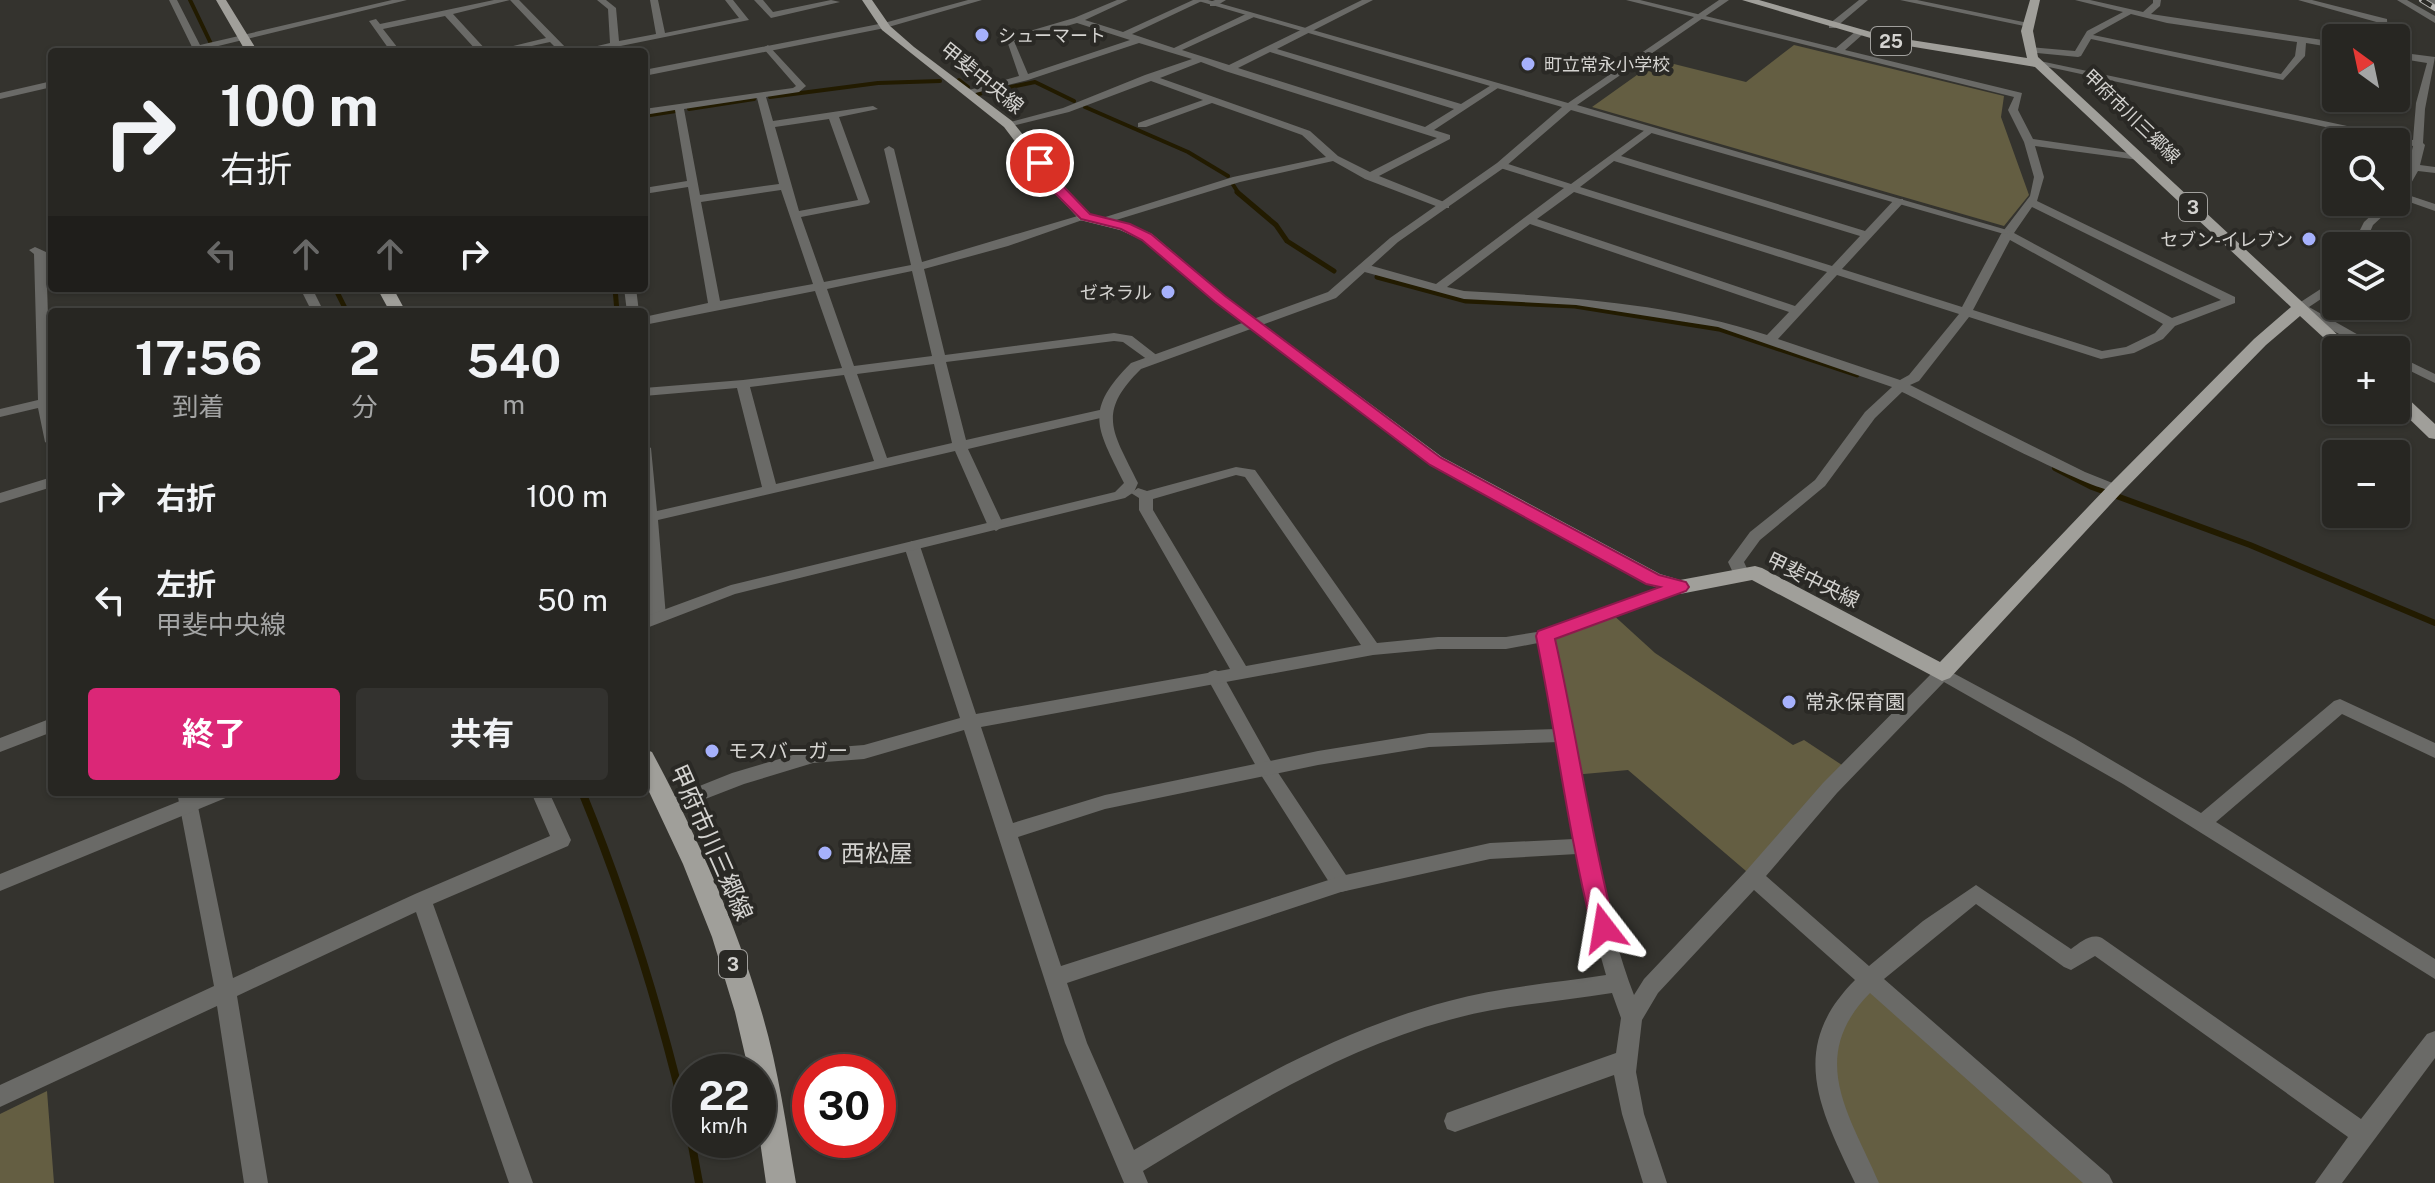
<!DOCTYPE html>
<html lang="ja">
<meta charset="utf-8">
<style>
:root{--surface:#272622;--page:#33322f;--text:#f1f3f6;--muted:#a4a5a5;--line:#434340;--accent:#db2777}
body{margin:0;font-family:"Public Sans","Noto Sans JP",sans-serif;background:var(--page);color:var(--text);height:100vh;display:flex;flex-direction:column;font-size:30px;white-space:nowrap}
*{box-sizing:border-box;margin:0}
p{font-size:26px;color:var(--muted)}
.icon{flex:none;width:44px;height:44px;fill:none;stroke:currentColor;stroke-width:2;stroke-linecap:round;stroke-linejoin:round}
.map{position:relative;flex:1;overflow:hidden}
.drawer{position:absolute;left:48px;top:308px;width:600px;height:488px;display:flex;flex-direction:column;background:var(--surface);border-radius:8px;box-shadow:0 2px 6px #0004,0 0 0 2px var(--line)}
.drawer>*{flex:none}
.banner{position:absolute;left:48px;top:48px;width:600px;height:244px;border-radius:8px;box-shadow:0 2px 6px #0004,0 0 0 2px var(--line);background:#272622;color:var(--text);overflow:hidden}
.needle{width:52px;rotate:327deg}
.fabs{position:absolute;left:2322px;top:24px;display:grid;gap:16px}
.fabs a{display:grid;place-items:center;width:88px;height:88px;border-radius:8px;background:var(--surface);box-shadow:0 2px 6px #0004,0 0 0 2px var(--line);font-size:40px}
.speed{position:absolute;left:672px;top:1054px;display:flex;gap:16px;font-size:40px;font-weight:700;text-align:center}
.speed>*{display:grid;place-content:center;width:104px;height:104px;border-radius:50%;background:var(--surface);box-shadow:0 2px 6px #0004,0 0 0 2px var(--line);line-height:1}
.speed small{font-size:20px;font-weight:400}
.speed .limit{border:12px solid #d22;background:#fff;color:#111}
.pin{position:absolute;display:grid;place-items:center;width:68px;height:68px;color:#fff;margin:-34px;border:4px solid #fff;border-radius:50%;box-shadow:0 2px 8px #0007}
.me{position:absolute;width:88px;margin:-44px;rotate:346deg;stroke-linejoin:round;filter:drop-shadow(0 0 6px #0008)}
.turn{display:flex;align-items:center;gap:28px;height:168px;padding:0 40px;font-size:36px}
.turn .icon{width:104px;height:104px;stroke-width:2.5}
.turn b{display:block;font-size:56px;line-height:68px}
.lanes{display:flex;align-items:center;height:76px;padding:0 40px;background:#0003;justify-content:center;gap:40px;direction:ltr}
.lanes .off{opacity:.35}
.eta{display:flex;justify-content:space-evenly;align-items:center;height:136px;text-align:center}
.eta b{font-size:48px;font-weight:700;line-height:56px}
.action{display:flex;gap:16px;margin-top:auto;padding:16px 40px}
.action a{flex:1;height:92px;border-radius:8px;background:var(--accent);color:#fff;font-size:32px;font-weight:700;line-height:92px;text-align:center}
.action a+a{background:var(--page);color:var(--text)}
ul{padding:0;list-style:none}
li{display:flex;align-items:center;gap:24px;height:104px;padding:0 40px}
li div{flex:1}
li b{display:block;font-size:30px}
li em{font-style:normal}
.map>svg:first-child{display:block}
</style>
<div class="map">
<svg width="2435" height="1183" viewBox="0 0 2435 1183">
<rect width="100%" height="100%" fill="#34332e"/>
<path fill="#645e42" d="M1794 45 2004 96 2001 117 2029 195 2004 226 1592 107 1658 60 1746 82Z
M1610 612 1655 653 1793 745 1804 740 1848 769 1753 877 1628 770 1573 775 1545 636Z
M1869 979 2101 1183H1867L1840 1124 1827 1035Z
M47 1091 54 1183H0V1114Z"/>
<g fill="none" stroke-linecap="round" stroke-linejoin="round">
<path stroke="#221b00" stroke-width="4" d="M190 0 215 52
M959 80 968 87
M978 94 1035 82 1074 101
M770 97 878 83 940 81
M1085 107 1188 152 1228 176
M689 109 754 99
M644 116 676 111
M1232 183 1239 194"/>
<path stroke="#221b00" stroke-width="5" d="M1237 192 1276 225 1287 241 1334 271
M1377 277 1466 301 1575 306 1719 329 1857 375
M335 288 347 312
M615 288 617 312"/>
<path stroke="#221b00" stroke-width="6" d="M2055 468 2092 487 2250 545 2435 623"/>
<path stroke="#221b00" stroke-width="8" d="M582 792C628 904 663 1019 690 1137
M691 1140 699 1183"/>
<path fill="#6a6a67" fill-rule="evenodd" d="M1215 670 1221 672 1273 765 1348 878 1351 884 1348 890 1341 892 1334 890 1261 775 1206 676 1209 672Z"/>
<path fill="#6a6a67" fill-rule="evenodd" d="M169 0H177L200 45 392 0H407L202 50 204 52H175L192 47Z
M494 0H519L570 52H560L550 42 505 52H488L546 38 510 0 453 14 488 52H478L445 16 383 29 401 52H391L369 21 376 19 380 24Z
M597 0H606L616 8 619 41 656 34 650 0H658L665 33 739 18 725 0H733L749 20 591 52H572L610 43 608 9Z
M754 0H763L773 12 831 0 840 2 771 18Z
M1117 0H1128L1085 20 1123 32 1193 0H1204L1132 34 1174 48 1248 13H1254V17L1182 50 1229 65 1362 0H1373L1277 49 1461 104 1493 84 1501 86 1434 130 1450 135V139L1379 176 1449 204V208H1441L1365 179 1333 161 1240 182 1103 224 1097 221 1099 219 1233 177 1326 157 1302 135 1212 103 1146 127H1138V123L1203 100 1151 81 1069 112 1008 127 1003 124 1063 108 1145 75 1192 59 1139 43 1028 80 967 95 962 92 1019 76 1006 38 1074 18ZM1077 23 1130 40 1028 74 1014 41ZM1270 52 1454 109 1425 127 1238 68ZM1201 62 1225 71 1437 138 1370 172 1338 156 1310 131 1160 78Z
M1215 0H1226L1216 6H1210V2Z
M1626 0H1640L1836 48 1856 31H1862V35L1845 50 2022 93 2018 110 2033 139 2143 155V159L2139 160 2035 146 2044 177 2037 201 2235 297V303L2175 326 2163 339 2134 353 2101 359 1969 317 1919 381 1910 385 2085 472 2120 486 2122 489 2120 492C2098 496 1934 407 1902 392L1875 418 1825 486 1760 540 1744 562 1750 575 1748 579H1736L1728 562 1750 532 1815 480 1865 412 1892 387 1718 327 1576 305 1464 299 1361 271 1359 268 1365 264 1436 284 1564 188 1497 167V163H1505L1571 184 1649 127 1653 128V132L1621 156 1865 231 1895 199H1903V203L1842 269 1962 307 2001 234 2030 196 2034 177 2024 142 2008 110 2014 97ZM1614 161 1860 236 1832 266 1580 187ZM1574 192 1827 272 1795 306 1537 219ZM2032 207 2221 300 2172 318 2014 233ZM1530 224 1789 312 1767 335C1670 303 1566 297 1464 291L1447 287ZM2010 240 2163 324 2155 333 2126 347 2102 351 1973 310ZM1837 275 1959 314 1909 375 1900 380 1778 339Z
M1859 0H1868L1835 28H1829V24Z
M1900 0H1917L2033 24 2029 27Z
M2075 0H2090L2143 12 2153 3V0H2161L2160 6 2151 14 2336 42V48L2306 43 2305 56 2283 80 2091 39 2081 56 2078 57 2026 52V48L2029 47 2075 51 2087 31 2123 12ZM2131 14 2167 23 2297 42 2295 56 2281 74 2093 35Z
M2298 0H2312L2387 19 2388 38H2380V23Z
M2397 0H2407L2435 16V23Z
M2427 0H2435V5Z
M768 45 806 86 799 92 766 97 773 121 873 106 878 109 839 117 870 202 868 204 801 217 824 282 911 265 884 149 889 146 894 149 922 262 1081 215 1091 217 1008 246 924 269 945 355 1114 333 1132 336 1159 357 1153 361 1148 360 1123 342 1114 341 946 362 966 440 1104 409 1111 413 1109 416 968 449 1004 526 996 531 988 526 955 451 658 520 666 617 658 623 650 617 644 541V444L651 448 657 511 762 487 737 388 644 396V388L743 380 842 368 815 291 644 325V317L708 303 688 187 644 194V188L687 181 675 110 644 115V109L793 88 796 86 763 48ZM757 98 779 184 700 195 684 109ZM829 119 858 200 799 211 775 127ZM781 190 813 284 720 301 701 202ZM912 271 932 356 854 366 827 289ZM934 364 952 443 887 458 857 374ZM844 375 874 461 776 484 750 387Z
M2396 52 2435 57 2425 109 2423 143 2425 145 2420 165 2435 167V173L2418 171 2405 194 2435 204V211L2401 199 2397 201 2396 204 2373 225 2364 246H2352L2364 222 2386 202H2396V191L2406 176 2413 146 2035 64 2040 61 2413 140 2416 103 2427 63 2396 58Z
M52 81V87L0 99V93Z
M35 247 46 252 52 446 45 442 38 408 0 417V409L38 400 34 254 29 250Z
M2336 279V289L2309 307 2385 350H2369L2296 311V305Z
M300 288H312L324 312H312Z
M624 288H636L639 312H627Z
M2396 355 2435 374V383L2396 364Z
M1236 467 1255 470 1377 643 1438 637H1506L1543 631 1674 583H1686L1688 587 1686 591 1554 639C1560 667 1568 695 1573 724 1590 814 1601 908 1634 995L1644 979 1746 871 1823 783 1936 669 1942 667 2074 738 2201 813 2334 701 2340 699 2435 743V758L2342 714 2216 822 2435 959V979L2123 784 1944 682 1837 793 1766 876 1869 966 1923 921 1976 885 2071 949C2081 942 2090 933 2102 938L2361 1119 2427 1034 2435 1031V1058L2342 1183H2315L2348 1137 2095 956 2071 970 2064 967 1976 904 1884 979 2109 1175 2113 1183H2083L1870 993C1806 1058 1850 1115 1879 1183H1855C1820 1109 1787 1048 1855 980L1754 890 1658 993 1642 1020 1636 1072 1644 1114 1667 1183H1643L1622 1114 1614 1075 1455 1132 1447 1129 1444 1121 1447 1113 1455 1110 1616 1053 1621 1018 1612 993C1558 1002 1502 1005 1449 1020 1338 1050 1240 1112 1143 1171L1148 1183H1124L1065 1043 964 730 864 759 813 763 744 784 669 813 662 811 660 806 662 801 732 773 813 749 864 745 960 718 904 546 912 541 920 546 976 714 1230 669 1139 510V498L1131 493 1138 488 1147 491ZM1236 475 1245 477 1361 645 1246 666 1153 510V499ZM1538 643 1557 729 1429 733 1318 751 1105 795 1013 823 981 727 1373 655 1438 649H1506ZM1559 742 1574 839 1490 843 1341 876 1061 966 1018 837 1105 809 1318 765 1429 747ZM1577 854 1589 915 1606 975C1554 983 1500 987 1449 1001 1335 1031 1234 1091 1134 1150L1087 1043 1067 983 1341 892 1490 859Z
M52 477V487L0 503V493Z
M52 718V732L0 752V738Z
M177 792H195L233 978 415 894 550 836 531 792H549L571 840 568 846 433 904 533 1183H509L416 912 237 996 268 1183H244L217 1006 0 1107V1085L214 986Z"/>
<path fill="#6a6a67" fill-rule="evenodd" d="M968 0H982L885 28 644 76V70L884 23Z
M1195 0H1208L1568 103 1719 0H1729L1577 105 2014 232 2004 234 1571 110 1505 167 1398 242 1336 298 1141 369C1095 414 1114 433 1138 483L1134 492 1125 498 735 594 644 629V617L731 585 1115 492 1124 483C1097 428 1083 411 1131 363L1328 292 1390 238 1497 163 1562 107Z
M202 792H230L228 797 0 891V874Z"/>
<path fill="#a09f9a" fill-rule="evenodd" d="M216 0H226L258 52H246Z
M862 0H872L890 26 914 47 1012 121 1062 184 1090 214 1130 224 1152 234 1225 296 1442 457 1660 574 1680 580 1755 566 1762 568 1940 662 2109 485 2254 339 2291 307 2035 67 1884 42 1742 0H1759L1885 36 2027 58 2021 31 2030 0H2040L2033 31 2038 57 2354 350H2337L2300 316 2266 345 2121 493 1950 678 1942 681 1752 580 1680 594 1646 584 1430 465 1215 302 1142 240 1120 230 1080 220 1052 190 1004 127 882 30Z
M377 288H393L406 312H390Z
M2396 392 2402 393 2435 424V439L2429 438 2396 406Z
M644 749 652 752C696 834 735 920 761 1010 778 1066 786 1125 796 1183H766L758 1127V1072H749L735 1012 712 937 683 864 644 781Z"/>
<defs>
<path id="rail" d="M2422 0 2435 8"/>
</defs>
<use href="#rail" stroke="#b5b4b1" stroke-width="6"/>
<use href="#rail" stroke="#2a2925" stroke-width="4" stroke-dasharray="11" stroke-linecap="butt"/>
</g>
<path fill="#db2777" stroke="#8e194d" stroke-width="2" d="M1035 160H1044L1061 184 1090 214 1130 224 1151 234 1225 296 1441 458 1659 575 1686 582 1689 587 1686 591 1555 639C1577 735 1590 833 1615 928L1612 935 1604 938 1595 935 1592 928C1568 832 1556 733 1536 636L1538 631 1660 587 1646 584 1430 465 1215 302 1142 240 1121 229 1081 219 1052 190 1034 163Z"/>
<g fill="#a6b1fc" stroke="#2a2925" stroke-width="3">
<circle cx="982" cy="35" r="8"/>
<circle cx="1528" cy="64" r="8"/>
<circle cx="2309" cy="239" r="8"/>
<circle cx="1168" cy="292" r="8"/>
<circle cx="1789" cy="702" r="8"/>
<circle cx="712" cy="751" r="8"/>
<circle cx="825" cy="853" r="8"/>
</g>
<g text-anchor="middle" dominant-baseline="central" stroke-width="8" stroke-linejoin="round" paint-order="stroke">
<g font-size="18" fill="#d4d3d0" stroke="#2a2925" text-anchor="start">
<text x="998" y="35">シューマート</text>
<text x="1544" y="64">町立常永小学校</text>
<text x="2293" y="239" text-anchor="end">セブン-イレブン</text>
<text x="1152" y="292" text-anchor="end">ゼネラル</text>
</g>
<g fill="#2a2925" stroke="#a1a09d" stroke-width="2">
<rect x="1871" y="27" width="40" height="28" rx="6"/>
<rect x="2179" y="193" width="28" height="28" rx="6"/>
<rect x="719" y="950" width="28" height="28" rx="6"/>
</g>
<g font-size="18" font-weight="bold" fill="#d4d3d0">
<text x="1891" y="41">25</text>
<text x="2193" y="207">3</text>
<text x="733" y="964">3</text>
</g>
<g font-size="18" fill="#d4d3d0" stroke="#2a2925">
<text transform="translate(2132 116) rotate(44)">甲府市川三郷線</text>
</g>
<g font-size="20" fill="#d4d3d0" stroke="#2a2925">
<text transform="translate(982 78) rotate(39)">甲斐中央線</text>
<text transform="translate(1813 580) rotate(26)">甲斐中央線</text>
</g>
<g font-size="20" fill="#d4d3d0" stroke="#2a2925" text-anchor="start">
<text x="1805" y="702">常永保育園</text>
<text x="728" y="751">モスバーガー</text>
</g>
<g font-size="24" fill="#d4d3d0" stroke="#2a2925">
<text transform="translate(712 842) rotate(66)">甲府市川三郷線</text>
</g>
<g font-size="24" fill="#d4d3d0" stroke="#2a2925" text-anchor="start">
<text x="841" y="853">西松屋</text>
</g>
</g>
</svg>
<div class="fabs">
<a><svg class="needle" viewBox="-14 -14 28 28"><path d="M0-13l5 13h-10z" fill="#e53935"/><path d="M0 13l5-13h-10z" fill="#a4a5a5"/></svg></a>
<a><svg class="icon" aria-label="search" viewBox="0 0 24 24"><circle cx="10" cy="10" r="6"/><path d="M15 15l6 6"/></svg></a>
<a><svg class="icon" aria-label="layers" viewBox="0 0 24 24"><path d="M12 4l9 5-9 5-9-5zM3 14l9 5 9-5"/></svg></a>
<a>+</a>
<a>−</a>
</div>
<div class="speed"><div>22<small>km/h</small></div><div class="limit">30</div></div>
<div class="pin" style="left:1040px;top:163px;background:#d93025"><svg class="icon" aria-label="arrive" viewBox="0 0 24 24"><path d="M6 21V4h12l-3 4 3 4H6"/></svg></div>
<svg class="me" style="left:1604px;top:928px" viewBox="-20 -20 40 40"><path d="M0-17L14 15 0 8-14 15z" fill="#db2777" stroke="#fff" stroke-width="4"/></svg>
<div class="banner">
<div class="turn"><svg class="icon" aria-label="right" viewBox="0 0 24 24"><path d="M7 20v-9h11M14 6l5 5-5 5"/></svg><div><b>100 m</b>右折</div></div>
<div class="lanes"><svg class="icon off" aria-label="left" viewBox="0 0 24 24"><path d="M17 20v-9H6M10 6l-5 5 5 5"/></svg><svg class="icon off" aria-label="ahead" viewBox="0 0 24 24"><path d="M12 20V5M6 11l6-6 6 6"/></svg><svg class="icon off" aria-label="ahead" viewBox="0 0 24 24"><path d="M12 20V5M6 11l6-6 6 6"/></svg><svg class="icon" aria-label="right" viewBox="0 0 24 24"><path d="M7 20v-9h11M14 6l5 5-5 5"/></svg></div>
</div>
<section class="drawer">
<div class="eta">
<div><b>17:56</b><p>到着</p></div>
<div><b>2</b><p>分</p></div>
<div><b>540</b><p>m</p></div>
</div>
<ul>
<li><svg class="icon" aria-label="right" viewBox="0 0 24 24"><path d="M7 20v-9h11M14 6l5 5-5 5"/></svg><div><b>右折</b></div><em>100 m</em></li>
<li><svg class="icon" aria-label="left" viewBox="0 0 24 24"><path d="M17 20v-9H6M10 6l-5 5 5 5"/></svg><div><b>左折</b><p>甲斐中央線</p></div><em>50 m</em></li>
</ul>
<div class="action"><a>終了</a><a>共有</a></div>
</section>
</div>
